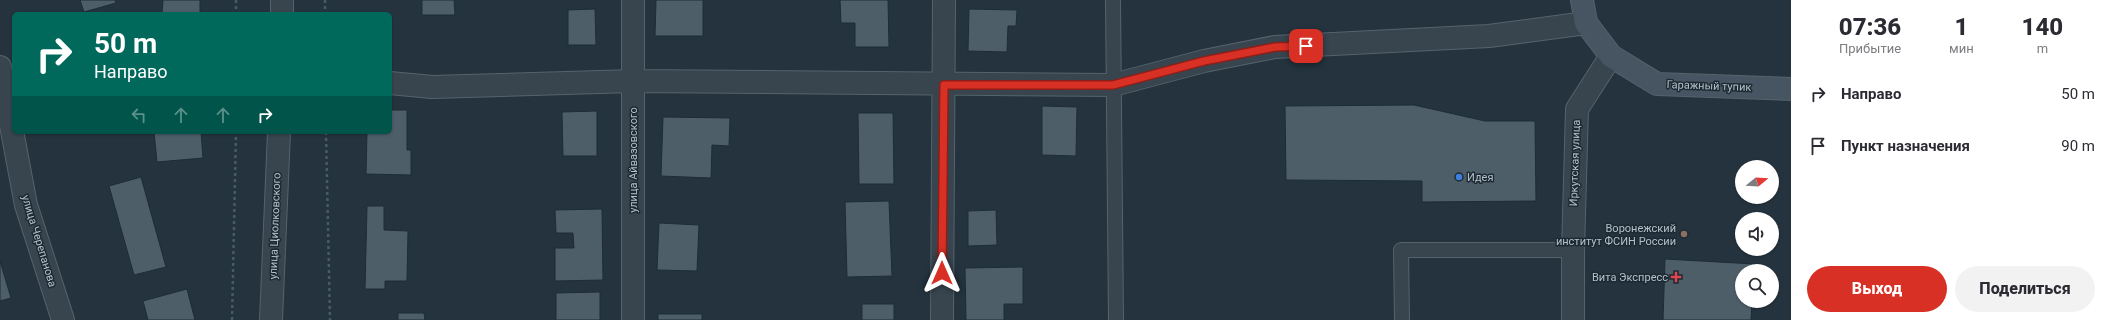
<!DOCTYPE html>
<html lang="ru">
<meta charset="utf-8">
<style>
:root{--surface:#fff;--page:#f2f2f3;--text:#2b2b33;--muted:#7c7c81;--accent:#d93025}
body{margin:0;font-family:Roboto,sans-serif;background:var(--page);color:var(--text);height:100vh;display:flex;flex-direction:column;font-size:15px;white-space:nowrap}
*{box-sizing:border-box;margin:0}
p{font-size:13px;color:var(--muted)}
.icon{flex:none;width:22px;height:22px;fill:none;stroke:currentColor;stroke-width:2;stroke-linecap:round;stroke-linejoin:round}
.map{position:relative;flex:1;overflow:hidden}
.details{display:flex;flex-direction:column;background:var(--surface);width:320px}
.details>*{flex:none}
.top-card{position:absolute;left:12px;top:12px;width:380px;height:122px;border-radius:6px;box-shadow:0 1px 3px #0004;background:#00695c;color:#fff;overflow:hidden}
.needle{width:26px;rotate:72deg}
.buttons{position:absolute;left:1735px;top:160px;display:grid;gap:8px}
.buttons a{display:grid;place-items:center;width:44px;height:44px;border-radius:50%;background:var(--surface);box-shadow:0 1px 3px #0004;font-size:20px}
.pin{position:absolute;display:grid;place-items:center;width:34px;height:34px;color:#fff;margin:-17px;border-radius:8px;box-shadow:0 2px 6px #0006}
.me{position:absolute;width:44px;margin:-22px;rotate:0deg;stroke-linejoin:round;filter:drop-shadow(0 0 3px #0008)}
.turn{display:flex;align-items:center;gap:14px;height:84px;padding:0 16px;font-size:18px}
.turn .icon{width:52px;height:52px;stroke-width:2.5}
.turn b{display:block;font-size:28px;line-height:34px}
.lanes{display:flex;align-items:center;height:38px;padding:0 16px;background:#0003;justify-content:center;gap:20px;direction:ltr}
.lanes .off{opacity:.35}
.eta{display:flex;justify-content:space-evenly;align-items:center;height:68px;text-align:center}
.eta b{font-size:24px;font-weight:800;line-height:28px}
.action{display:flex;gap:8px;margin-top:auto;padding:8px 16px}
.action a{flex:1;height:46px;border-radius:24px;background:var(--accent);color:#fff;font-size:16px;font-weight:800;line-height:46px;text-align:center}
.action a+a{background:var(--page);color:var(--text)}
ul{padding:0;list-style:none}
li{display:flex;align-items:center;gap:12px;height:52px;padding:0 16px}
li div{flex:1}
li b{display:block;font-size:15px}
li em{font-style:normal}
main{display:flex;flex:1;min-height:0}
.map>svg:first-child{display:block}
</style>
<main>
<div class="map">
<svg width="1791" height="320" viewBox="0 0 1791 320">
<rect width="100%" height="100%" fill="#24333e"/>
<path fill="#4d5e69" stroke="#1f2c35" d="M80 0H115L116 3 84 12Z
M163 0H200V14H162Z
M422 0H454L455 15H422Z
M656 0H703V36H655Z
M840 0H888L889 47H855V23H841Z
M595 9 596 45H568V10Z
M969 9 1017 10 1016 26H1008L1007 52 968 51Z
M1414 105 1485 121H1535L1536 201 1422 202V181L1286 180 1285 106Z
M1042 106 1077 107 1076 156 1042 155Z
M390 110H407V150H411V175L366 174 367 132H390Z
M597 111V156H563L562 112Z
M858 113H893L894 184H859Z
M663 117 730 118 729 146 712 145 711 178 661 176Z
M154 132H201L203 158 157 162Z
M141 177 166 267 134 275 109 186Z
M889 201 892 276 847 277 845 202Z
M367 206H384V230L408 231 407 281H385V289H365Z
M602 209 603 280 555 281V248H574L573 233H556L555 210Z
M996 210 997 245 968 246V211Z
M659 223 699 225 697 271 657 270Z
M1665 259 1754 264 1753 271H1742V301H1752L1751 320H1663Z
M0 261 11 298 0 301Z
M1023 267V304H1004V320H966L965 268Z
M187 289 195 320H148L143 301Z
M600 292V320H556V293Z
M862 304H894V320H862Z
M398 313H424L425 320H398Z
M658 314H702V320H658Z"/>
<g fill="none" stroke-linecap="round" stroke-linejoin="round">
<defs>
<path id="lane" d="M1113 0 1116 320
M1402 320 1401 250H1573"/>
<path id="street" d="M633 0V320
M282 14V0
M0 67 26 205 63 320
M390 83 432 87 633 81 1113 85 1204 61 1275 47 1489 36 1586 23
M271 320 279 132
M942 320 944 0
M1573 320V250L1577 109 1611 56"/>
<path id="secondary" d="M1582 0 1586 23 1611 56 1657 84 1791 89"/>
</defs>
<use href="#lane" stroke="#56636c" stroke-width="16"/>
<use href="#street" stroke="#56636c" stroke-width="24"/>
<use href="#secondary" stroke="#56636c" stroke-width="24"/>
<path stroke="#465d5d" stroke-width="2.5" stroke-dasharray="3 3" stroke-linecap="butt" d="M236 0V14
M325 0V14
M326 132 330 320
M232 320 236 132"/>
<use href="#lane" stroke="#38454e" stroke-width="14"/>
<use href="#street" stroke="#38454e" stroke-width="22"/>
<use href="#secondary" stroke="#465561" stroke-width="22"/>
</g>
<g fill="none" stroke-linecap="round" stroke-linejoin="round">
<defs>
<path id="route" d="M942 273 944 85H1113L1204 61 1275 47 1306 46"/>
</defs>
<use href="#route" stroke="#8d1f18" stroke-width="10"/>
<use href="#route" stroke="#d93025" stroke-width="7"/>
</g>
<circle fill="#3f7fe0" stroke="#1d2a33" stroke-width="1.5" cx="1459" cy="177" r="4"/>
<circle fill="#8d6e63" stroke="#1d2a33" stroke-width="1.5" cx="1684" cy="234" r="4"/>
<path fill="#e0444e" stroke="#1d2a33" stroke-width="1.5" d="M1674 271h4v4h4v4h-4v4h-4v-4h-4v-4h4z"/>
<g text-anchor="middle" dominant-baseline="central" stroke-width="3" stroke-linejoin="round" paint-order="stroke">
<g font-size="11" fill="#b4c0c9" stroke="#1d2a33">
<text transform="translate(1709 86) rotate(2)">Гаражный тупик</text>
<text transform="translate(633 160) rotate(-90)">улица Айвазовского</text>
<text transform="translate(1575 163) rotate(-88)">Иркутская улица</text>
<text transform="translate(275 226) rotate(-88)">улица Циолковского</text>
<text transform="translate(39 241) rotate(73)">улица Черепанова</text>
</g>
<g font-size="11" fill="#b4c0c9" stroke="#1d2a33" text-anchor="end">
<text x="1467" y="177" text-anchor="start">Идея</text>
<text x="1676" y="228">Воронежский<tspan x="1676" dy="13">институт ФСИН России</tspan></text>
<text x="1668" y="277">Вита Экспресс</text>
</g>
</g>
</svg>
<div class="buttons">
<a><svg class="needle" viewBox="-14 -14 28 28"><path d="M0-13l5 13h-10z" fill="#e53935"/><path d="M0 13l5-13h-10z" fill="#7c7c81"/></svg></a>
<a><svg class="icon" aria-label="sound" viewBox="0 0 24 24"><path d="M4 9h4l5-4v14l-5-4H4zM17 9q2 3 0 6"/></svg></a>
<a><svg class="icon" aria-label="search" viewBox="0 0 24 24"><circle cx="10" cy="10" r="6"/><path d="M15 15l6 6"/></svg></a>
</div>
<div class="pin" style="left:1306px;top:46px;background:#d93025"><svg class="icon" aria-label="arrive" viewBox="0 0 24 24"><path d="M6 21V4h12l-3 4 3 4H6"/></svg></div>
<svg class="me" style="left:942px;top:273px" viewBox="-20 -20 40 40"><path d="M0-17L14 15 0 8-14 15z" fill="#d93025" stroke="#fff" stroke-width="4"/></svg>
<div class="top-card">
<div class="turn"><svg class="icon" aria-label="right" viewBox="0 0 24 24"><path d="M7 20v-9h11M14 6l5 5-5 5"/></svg><div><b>50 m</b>Направо</div></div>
<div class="lanes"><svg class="icon off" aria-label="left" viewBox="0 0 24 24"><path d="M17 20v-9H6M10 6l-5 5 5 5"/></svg><svg class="icon off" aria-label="ahead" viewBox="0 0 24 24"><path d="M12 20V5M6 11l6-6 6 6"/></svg><svg class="icon off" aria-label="ahead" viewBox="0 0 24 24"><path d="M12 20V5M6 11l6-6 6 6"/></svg><svg class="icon" aria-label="right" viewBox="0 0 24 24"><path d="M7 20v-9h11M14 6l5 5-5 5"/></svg></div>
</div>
</div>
<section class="details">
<div class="eta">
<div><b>07:36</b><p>Прибытие</p></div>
<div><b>1</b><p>мин</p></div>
<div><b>140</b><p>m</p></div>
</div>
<ul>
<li><svg class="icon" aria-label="right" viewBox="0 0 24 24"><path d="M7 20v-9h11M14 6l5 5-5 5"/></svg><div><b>Направо</b></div><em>50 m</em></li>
<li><svg class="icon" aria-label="arrive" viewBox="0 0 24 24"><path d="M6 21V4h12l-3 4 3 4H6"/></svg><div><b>Пункт назначения</b></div><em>90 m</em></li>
</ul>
<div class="action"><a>Выход</a><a>Поделиться</a></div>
</section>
</main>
